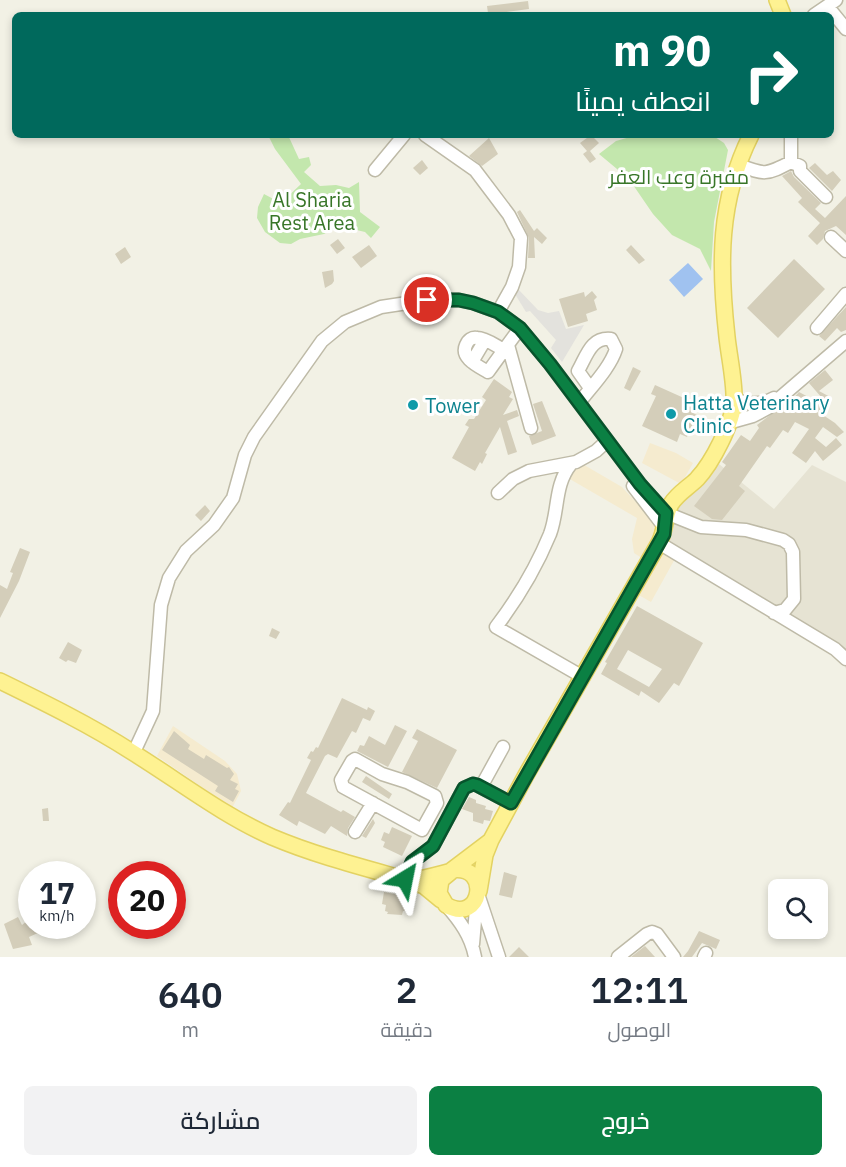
<!DOCTYPE html>
<html lang="ar">
<meta charset="utf-8">
<style>
:root{--surface:#fff;--page:#f2f2f3;--text:#1f2937;--muted:#747a83;--accent:#0b8043}
body{margin:0;font-family:"IBM Plex Sans",Cairo,sans-serif;background:var(--page);color:var(--text);direction:rtl;height:100vh;display:flex;flex-direction:column;font-size:22px;white-space:nowrap}
*{box-sizing:border-box;margin:0}
p{font-size:20px;color:var(--muted)}
.icon{flex:none;width:33px;height:33px;fill:none;stroke:currentColor;stroke-width:2;stroke-linecap:round;stroke-linejoin:round}
.map{position:relative;height:957px;overflow:hidden;direction:ltr}
.side{display:flex;flex-direction:column;background:var(--surface);flex:1}
.side>*{flex:none}
.top-card{position:absolute;left:12px;top:12px;width:822px;height:126px;border-radius:9px;box-shadow:0 3px 9px #0003;direction:rtl;background:#00695c;color:#fff;overflow:hidden}
.tools{position:absolute;left:768px;top:879px;display:grid;gap:12px}
.tools a{display:grid;place-items:center;width:60px;height:60px;border-radius:9px;background:var(--surface);box-shadow:0 3px 9px #0003;font-size:30px}
.speed{position:absolute;left:18px;top:861px;display:flex;gap:12px;font-size:30px;font-weight:700;text-align:center}
.speed>*{display:grid;place-content:center;width:78px;height:78px;border-radius:50%;background:var(--surface);box-shadow:0 3px 9px #0003;line-height:1}
.speed small{font-size:15px;font-weight:400}
.speed .limit{border:9px solid #d22;background:#fff;color:#111}
.pin{position:absolute;display:grid;place-items:center;width:51px;height:51px;color:#fff;margin:-26px;border:3px solid #fff;border-radius:50%;box-shadow:0 2px 6px #0007}
.me{position:absolute;width:66px;margin:-33px;rotate:35deg;stroke-linejoin:round;filter:drop-shadow(0 0 4px #0008)}
.turn{display:flex;align-items:center;gap:21px;height:126px;padding:0 24px;font-size:27px}
.turn .icon{width:78px;height:78px;stroke-width:2.5}
.turn b{display:block;font-size:42px;line-height:51px}
.eta{display:flex;justify-content:space-evenly;align-items:center;height:102px;text-align:center}
.eta b{font-size:36px;font-weight:600;line-height:42px}
.cta{display:flex;gap:12px;margin-top:auto;padding:12px 24px}
.cta a{flex:1;height:69px;border-radius:9px;background:var(--accent);color:#fff;font-size:24px;font-weight:600;line-height:69px;text-align:center}
.cta a+a{background:var(--page);color:var(--text)}
.map>svg:first-child{display:block}
</style>
<div class="map">
<svg width="846" height="957" viewBox="0 0 846 957">
<rect width="100%" height="100%" fill="#f2f1e5"/>
<path fill="#e6e3d3" d="M719 464 774 509 812 465 846 482V669L837 652 653 542 660 528Z"/>
<path fill="#f5ebcf" d="M650 443 676 453 693 463 681 484 642 463Z
M579 462 622 487 660 528 653 542 676 557 651 602 637 594 654 566 634 553 632 539 637 518 568 478Z
M173 726 225 761 237 774 241 791 232 808 157 756Z"/>
<path fill="#c3e7ad" d="M268 135H288L299 159 309 157 311 165 304 172 320 186 336 185 349 188 359 182 360 212 380 227 371 238 365 232 344 227 334 228 324 234 300 239 291 244 280 243 265 232 257 218 258 207 264 194 281 203 301 184 275 149Z
M637 135H712L724 143 728 150 714 222 711 271 700 249 672 235 653 214 629 179 599 154 616 141Z"/>
<path fill="#e3e2dd" d="M517 288 538 310 548 313 559 311 566 329 584 325 562 362 551 348 556 340 530 311 526 312 515 294Z"/>
<path fill="#a0c2f0" d="M688 263 703 279 684 297 669 280Z"/>
<path fill="#d4ceba" fill-rule="evenodd" d="M528 1 529 9 492 14 488 13 487 6Z
M591 135 599 143 590 151 596 159 590 163 583 154 587 151 580 143Z
M489 138 498 154 482 166 469 156Z
M422 160 428 168 420 175 413 168Z
M815 163 827 175 833 171 841 180 832 191 809 168Z
M791 171 794 177 821 203 815 209 825 218 846 196V235L836 226 825 231 823 239 817 245 808 236 820 223 798 202 802 198 782 176Z
M520 210 534 231 537 228 547 238 542 244 534 237 535 258H528L529 238 517 212Z
M338 239 345 248 337 254 330 245Z
M369 245 377 256 361 268 352 257Z
M631 245 645 260 639 264 626 250Z
M125 247 131 257 121 264 115 254Z
M794 259 825 289 778 338 747 308Z
M333 270 334 281 332 284 325 288 322 272Z
M592 291 597 297 594 300 597 310 586 314 588 321 568 327 559 299 584 292 585 297Z
M846 307V330L841 332 837 328 825 341 819 336Z
M633 367 641 371 630 391 624 388Z
M825 370 833 380 819 391 832 398 828 405 809 383Z
M494 379 512 392 509 397 513 399 503 415 517 410 519 416 507 421 517 452 508 455 500 427 485 453 487 454 482 464 480 462 475 471 452 458 469 427 465 425 469 419H474L486 400 482 397Z
M655 385 695 403 691 412 697 415 687 437 680 434 677 442 642 426 656 396 651 394Z
M799 392 827 407 823 415 835 423 844 432 837 437 823 427 815 438 826 447 836 438 842 445 823 461 815 451 806 463 792 453 809 429 795 422 788 433 783 430 770 448 767 446 739 486 745 491 722 520 712 519 694 506 726 465 722 462 741 435 750 441 759 428 757 425 787 402 788 404Z
M542 401 556 436 532 445 529 436 542 431 533 404Z
M205 505 210 511 201 521 195 515Z
M20 548 30 552 19 581 0 618V585L7 589 13 573 10 572Z
M637 606 703 643 679 686 674 683 659 703 641 691 639 696 601 674 607 663 605 662ZM628 650 662 669 649 687 617 669Z
M272 628 280 632 276 639 269 636Z
M68 642 82 650 76 663 68 660 66 662 59 658Z
M342 698 367 710 368 707 375 711 370 721 363 718 356 733 352 731 337 758 328 754 325 756 306 793 341 812 343 810 355 817 348 828 347 836 331 826 325 834 299 821 297 826 279 815 288 802 290 803 311 760 307 758 311 751 313 752 316 747 318 748Z
M395 725 407 731 388 767 357 751 360 745 364 746 369 736 385 745Z
M417 729 457 750 437 788 402 772 418 741 412 738Z
M174 731 190 745 188 749 204 759 206 755 227 768 229 767 234 774 230 780 238 784 235 789 239 791 233 802 215 791 218 786 162 750Z
M366 776 392 794 389 799 362 782Z
M469 797 476 800V803L486 806 485 809 493 811 490 821 484 820 483 824 473 821V813L462 809Z
M48 808 49 821H43L42 809Z
M373 819 375 823 366 838 362 836Z
M392 827 412 836 402 856 383 847 385 842 381 840 384 832 389 834Z
M504 872 517 876 512 898 499 895Z
M384 892 409 897 406 911H403L402 915 387 914 388 912 385 911 386 905 382 904Z
M18 917 22 925 32 917V926H36L40 932 29 937 32 945 13 949 4 924Z
M699 931 720 940 716 949 702 943 692 957H683L688 951Z
M645 946 655 957H631Z
M519 947 529 957H509Z"/>
<g fill="none" stroke-linecap="round" stroke-linejoin="round">
<defs>
<path id="minor" d="M828 7 846 29
M814 15 836 0
M425 135 475 170 509 215 521 238 519 267 512 287 498 312
M791 135V162
M739 165C765 175 766 175 791 162L800 166V171L826 197
M375 170 404 135
M831 237 846 251
M817 328 846 294
M508 345 531 428
M504 350C496 346 486 338 477 338 472 337 468 340 466 345 460 358 478 366 488 372 498 358 509 343 520 328
M472 362 485 340
M734 399C748 405 761 405 774 398
M579 403C591 387 610 368 616 349L611 339C591 337 587 355 578 371L590 388
M728 423 753 416 768 408 846 341
M571 464C554 485 559 510 550 534 536 568 518 598 496 627L583 677
M633 486 665 528
M498 493 513 479 529 471 576 462 596 451 607 441
M659 543 835 649 846 659
M134 752 153 711 161 605 169 578 186 551 214 525 233 498 245 455 254 437 322 341 345 322 381 307 427 300H459L473 303 498 312 520 328 550 364 640 484 666 513 701 527 746 530 783 540 789 544 793 552 794 599 785 610 774 613
M355 759 382 774 407 782 435 796 437 803 422 830 343 787 341 780 352 761Z
M481 787 503 747
M355 832 373 803
M405 879 412 862 433 846 464 788 473 784 477 785 511 803
M478 894 499 957
M446 905C460 921 471 936 475 957
M473 944 477 897
M618 957 647 934 652 932 657 934 674 957
M704 957 706 953"/>
<path id="major" d="M777 0 783 15
M0 681C45 703 90 725 132 752 179 781 222 815 272 837 317 856 365 868 411 881L424 886 441 900
M452 870 489 842
M411 881C425 878 438 875 452 871V870C492 864 482 926 446 905L439 893 441 880 452 871
M479 891 485 855 491 840 526 775 659 543C666 530 664 517 671 504 678 493 688 488 697 479 712 463 733 423 734 401 735 383 729 356 727 337 719 265 718 201 751 135"/>
</defs>
<use href="#minor" stroke="#bebaa7" stroke-width="15"/>
<use href="#major" stroke="#e3d262" stroke-width="18"/>
<use href="#minor" stroke="#fff" stroke-width="12"/>
<use href="#major" stroke="#fef292" stroke-width="15"/>
</g>
<g fill="none" stroke-linecap="round" stroke-linejoin="round">
<defs>
<path id="route" d="M405 879 412 862 433 846 464 788 473 784 477 785 511 803 659 543 664 534 666 513 640 484 550 364 520 328 498 312 473 303 459 300H427"/>
</defs>
<use href="#route" stroke="#07532c" stroke-width="15"/>
<use href="#route" stroke="#0b8043" stroke-width="10"/>
</g>
<g fill="#0f9aa8" stroke="#fff" stroke-width="2">
<circle cx="413" cy="405" r="6"/>
<circle cx="671" cy="414" r="6"/>
</g>
<g text-anchor="middle" dominant-baseline="central" stroke-width="6" stroke-linejoin="round" paint-order="stroke">
<g font-size="20" fill="#387628" stroke="#fff">
<text x="679" y="176">مفبرة وعب العفر</text>
<text x="312" y="199">Al Sharia<tspan x="312" dy="23">Rest Area</tspan></text>
</g>
<g font-size="20" fill="#0d838f" stroke="#fff" text-anchor="start">
<text x="683" y="402">Hatta Veterinary<tspan x="683" dy="23">Clinic</tspan></text>
<text x="425" y="405">Tower</text>
</g>
</g>
</svg>
<div class="tools">
<a><svg class="icon" aria-label="search" viewBox="0 0 24 24"><circle cx="10" cy="10" r="6"/><path d="M15 15l6 6"/></svg></a>
</div>
<div class="speed"><div>17<small>km/h</small></div><div class="limit">20</div></div>
<div class="pin" style="left:427px;top:300px;background:#d93025"><svg class="icon" aria-label="arrive" viewBox="0 0 24 24"><path d="M6 21V4h12l-3 4 3 4H6"/></svg></div>
<svg class="me" style="left:405px;top:879px" viewBox="-20 -20 40 40"><path d="M0-17L14 15 0 8-14 15z" fill="#0b8043" stroke="#fff" stroke-width="4"/></svg>
<div class="top-card">
<div class="turn"><svg class="icon" aria-label="right" viewBox="0 0 24 24"><path d="M7 20v-9h11M14 6l5 5-5 5"/></svg><div><b>90 m</b>انعطف يمينًا</div></div>
</div>
</div>
<section class="side">
<div class="eta">
<div><b>12:11</b><p>الوصول</p></div>
<div><b>2</b><p>دقيقة</p></div>
<div><b>640</b><p>m</p></div>
</div>
<div class="cta"><a>خروج</a><a>مشاركة</a></div>
</section>
